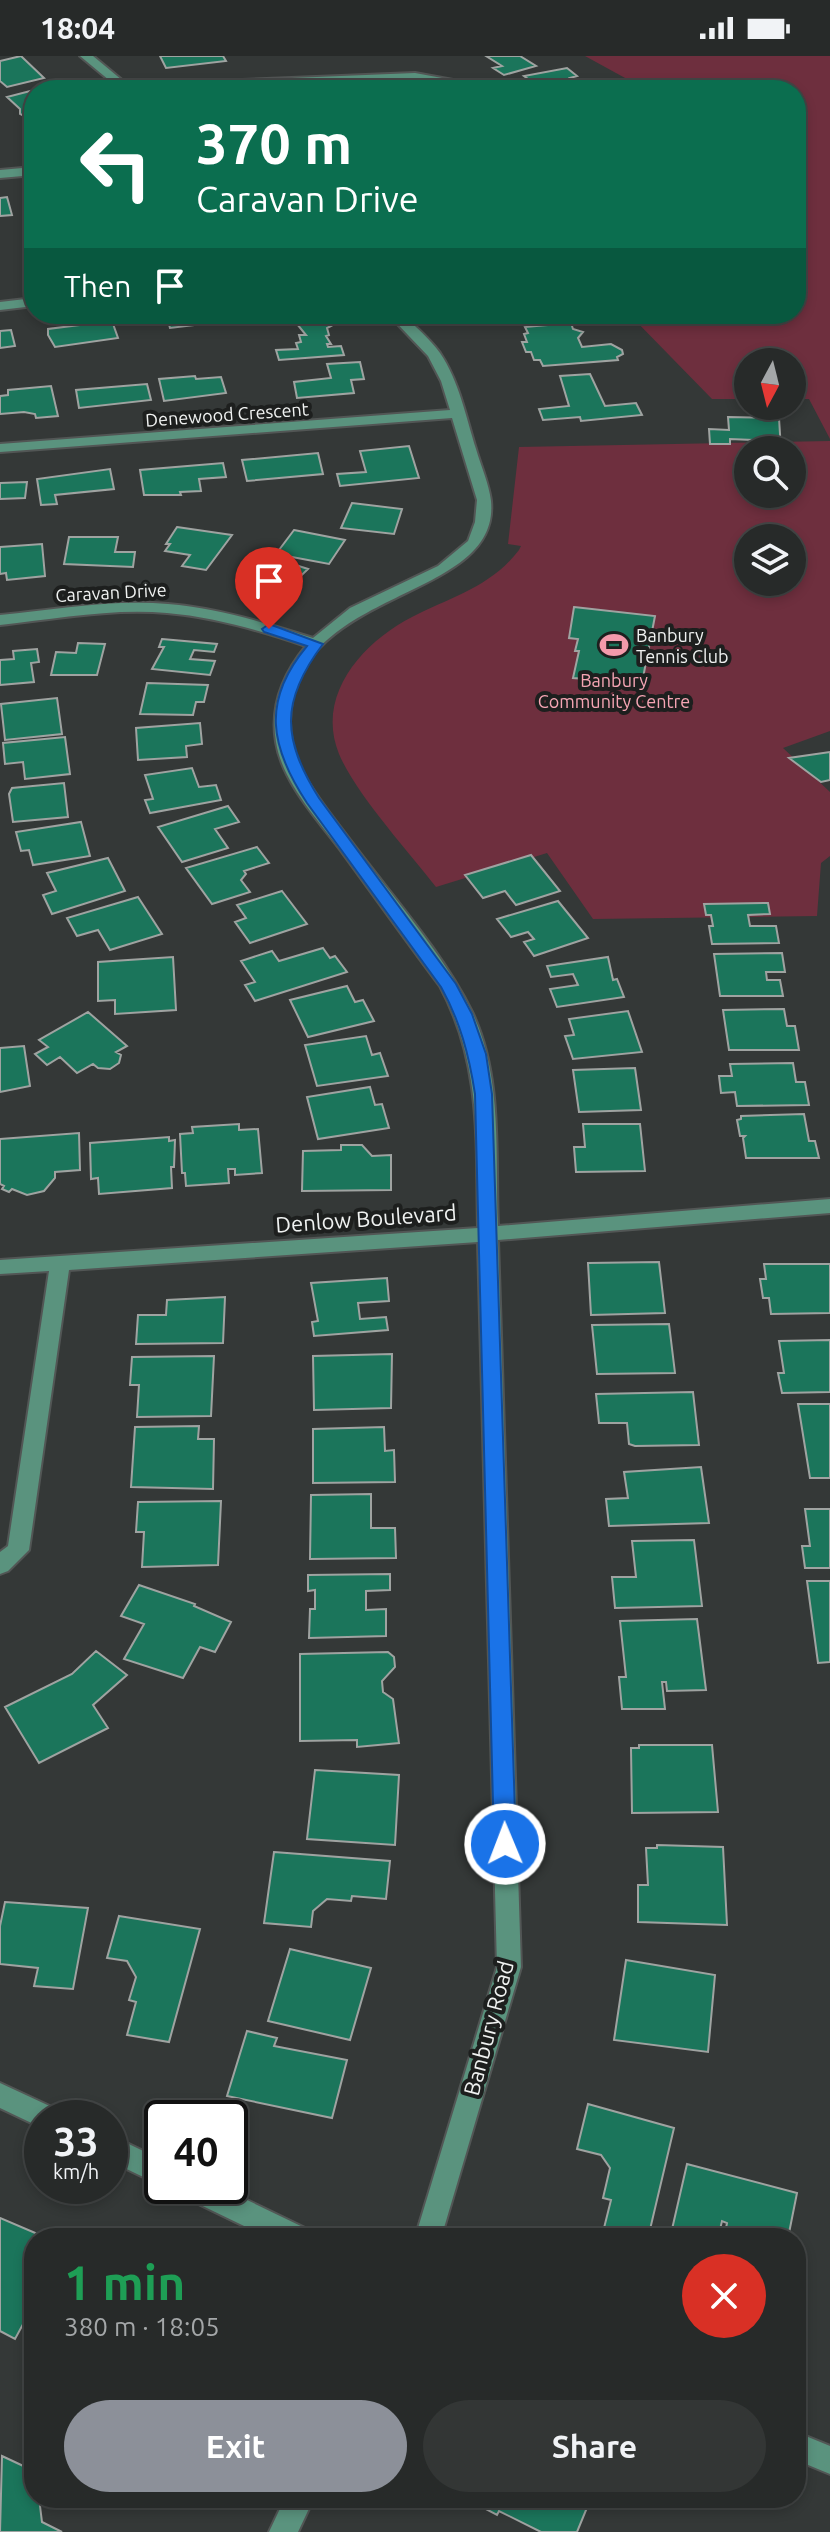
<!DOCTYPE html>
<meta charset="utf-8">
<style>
:root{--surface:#272a29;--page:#333635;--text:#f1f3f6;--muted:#a4a7a8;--line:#434646;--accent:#8c9099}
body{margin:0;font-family:Ubuntu,sans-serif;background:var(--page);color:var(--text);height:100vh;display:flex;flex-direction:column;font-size:30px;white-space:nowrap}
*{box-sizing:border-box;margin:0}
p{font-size:26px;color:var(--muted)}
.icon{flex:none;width:44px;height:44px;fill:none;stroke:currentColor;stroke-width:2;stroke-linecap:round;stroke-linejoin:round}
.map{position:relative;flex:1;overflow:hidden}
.details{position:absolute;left:24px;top:2172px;width:782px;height:280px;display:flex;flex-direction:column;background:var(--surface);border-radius:32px;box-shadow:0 4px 12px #0003,0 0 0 2px var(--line)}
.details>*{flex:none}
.guide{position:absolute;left:24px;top:24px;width:782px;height:244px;border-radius:32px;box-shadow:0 4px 12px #0003,0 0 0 2px var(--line);background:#0b6e4f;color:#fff;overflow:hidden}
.needle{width:52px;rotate:187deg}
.buttons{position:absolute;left:734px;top:292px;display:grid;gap:16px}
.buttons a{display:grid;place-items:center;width:72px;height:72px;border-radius:50%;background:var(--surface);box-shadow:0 4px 12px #0003,0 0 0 2px var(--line);font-size:40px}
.speed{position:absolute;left:24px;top:2044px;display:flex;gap:16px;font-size:40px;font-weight:700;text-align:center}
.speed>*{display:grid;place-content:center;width:104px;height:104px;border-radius:50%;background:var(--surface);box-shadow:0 4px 12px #0003,0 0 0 2px var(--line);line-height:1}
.speed small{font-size:20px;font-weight:400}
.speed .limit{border:4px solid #111;border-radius:12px;background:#fff;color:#111}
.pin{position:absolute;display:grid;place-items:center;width:68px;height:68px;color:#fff;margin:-82px -34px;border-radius:50% 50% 50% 0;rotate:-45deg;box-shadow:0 0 8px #0007}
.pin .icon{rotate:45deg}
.me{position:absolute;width:88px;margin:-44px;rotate:359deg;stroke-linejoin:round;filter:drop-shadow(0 0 6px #0008)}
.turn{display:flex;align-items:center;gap:28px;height:168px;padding:0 40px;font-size:36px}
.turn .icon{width:104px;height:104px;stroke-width:2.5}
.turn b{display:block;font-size:56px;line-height:68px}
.then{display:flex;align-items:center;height:76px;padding:0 40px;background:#0003;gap:16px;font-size:30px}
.round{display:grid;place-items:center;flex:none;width:84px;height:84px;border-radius:42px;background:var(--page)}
.summary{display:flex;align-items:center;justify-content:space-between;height:136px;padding:0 40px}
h1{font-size:48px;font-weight:600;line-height:60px;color:#1e9e55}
.cta{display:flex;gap:16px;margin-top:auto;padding:16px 40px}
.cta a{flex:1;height:92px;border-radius:48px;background:var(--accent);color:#fff;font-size:32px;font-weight:600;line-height:92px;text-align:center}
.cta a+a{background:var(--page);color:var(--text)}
.status{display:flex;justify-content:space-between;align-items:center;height:56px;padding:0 40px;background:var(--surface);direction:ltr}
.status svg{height:22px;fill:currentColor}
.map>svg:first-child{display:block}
</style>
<div class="status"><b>18:04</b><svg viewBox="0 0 49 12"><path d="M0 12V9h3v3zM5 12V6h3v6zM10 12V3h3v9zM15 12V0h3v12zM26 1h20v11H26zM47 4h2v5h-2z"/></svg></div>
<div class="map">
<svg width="830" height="2476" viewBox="0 0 830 2476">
<rect width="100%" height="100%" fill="#343837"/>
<path fill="#6e2f3e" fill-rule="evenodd" d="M585 0H830V383L809 343H792V306H748V343H712L629 258H796V34H647Z
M830 385V675L783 692 830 736V800L821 807 817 860 593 863 547 797 436 831C408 795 356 738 339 698 315 639 363 586 412 561 451 541 491 531 519 494L521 490 508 488 519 391ZM748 394H792V438H748ZM748 482H792V526H748Z"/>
<path fill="#1b755b" stroke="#9fa3a1" stroke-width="2" d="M21 0 44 22 7 31 0 25V5Z
M160 0H223L226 5 166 12Z
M486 0H520L536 10 504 19 493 12 502 10Z
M567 12 577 20 570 22 585 34H543L524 20Z
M34 34V64H32L20 58V53L7 41Z
M7 141 12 159 0 160V142Z
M34 188V214H29L26 205 34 204 33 200 28 201 25 189Z
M166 258H218L221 266 170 272Z
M320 261 331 270 327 272 329 279 326 280 331 288H327L328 291 341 290 344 299 279 304 276 294 298 293 296 287 301 286 299 279H306L297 268Z
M112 265 118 282 55 291 48 279V273Z
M571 267 573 273 583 276 578 282 582 291 611 288 622 294 623 298 617 301 618 304 543 310 540 304H534L531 296H526L522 286H527L524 278 528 277 525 271Z
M11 274 15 290 0 292V275Z
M360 306 364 323 351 324 354 337 297 342 294 326 331 322 327 308Z
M590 318 605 350 636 347 642 359 581 365 580 361 543 364 539 353 569 350 560 320Z
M195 320 196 323 221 321 226 337 164 345 159 323Z
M147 328 151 344 79 352 76 334Z
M51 330 58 360 36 362 35 358 24 356 0 358V340L8 339V334Z
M728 361 779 362 781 394H753V384L730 383V388H710L709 373 729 374Z
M409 390 419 422 340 430 337 418 366 416 360 395Z
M318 397 323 418 247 425 242 404Z
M223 407 226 421 199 423 201 435 180 436 181 439H144L140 414Z
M110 413 114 433 55 439 57 448 41 449 37 423Z
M27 426 25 442 0 443V427Z
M352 447 402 453 394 478 341 472Z
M177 471 232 479 206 514 182 510 190 499 165 495 170 488H166Z
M294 474 345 484 329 508 276 498Z
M69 481H118L115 496H135L133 511 64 508Z
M42 488 45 520 7 524 6 517 0 518V491Z
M264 499 308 513 282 538 237 523Z
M574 551 655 560 642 627 573 622 579 595H575L578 583 569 582Z
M162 583 217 588 214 596 194 594 190 603 215 605 210 619 152 613 164 591H159Z
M78 587 105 588 97 619H51L56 596 76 597Z
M37 593 39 606 31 607 34 626 0 629V604L14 603 13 595Z
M147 627 208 629 204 646H196L193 659 140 658Z
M57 642 62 678 5 684 1 648Z
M200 667 202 688 186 690 187 701 138 704 136 672Z
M65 681 70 718 25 723 23 706 5 708 3 687Z
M830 696V724L821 726 789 702Z
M192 712 199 731 216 729 221 744 150 757 145 744 153 743 145 719Z
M64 727 68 761 13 766 9 738 12 732Z
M228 750 239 766 215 773 228 792 182 806 158 771Z
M81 766 90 800 33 809 29 794 21 795 16 776Z
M257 791 269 807 244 815 246 818 241 824 250 836 212 848 186 812Z
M531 799 560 835 516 849 505 835 483 842 465 819Z
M108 802 125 835 52 858 43 839 56 835 47 817Z
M282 835 307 868 250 887 235 866 246 862 237 849Z
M138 841 162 878 110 894 98 874 77 880 67 862Z
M558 845 588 882 534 900 524 886 534 883 528 876 511 881 497 863Z
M768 847 770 858 748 859 750 870H776L779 887 712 888 709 870H713L711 859H706L704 848Z
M323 892 330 902 335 900 347 916 255 945 245 929 255 926 241 905 272 895 279 905Z
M782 897 785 916H766L767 924H780L783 940H720L714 898Z
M173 901 176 954 115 958V944L98 945V906Z
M608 901 613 924 617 923 624 941 557 951 550 933 578 929 573 918 551 921 547 910Z
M347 930 355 946 363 944 374 965 308 981 290 944Z
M784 953 787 970H795L799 994H729L723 954Z
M628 955 642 996 573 1003 565 980 574 979 569 963Z
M88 956 127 990 116 996 121 999 119 1007 110 1013 98 1012 93 1008 77 1017 60 1001 47 1009 35 998 48 991 39 984Z
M366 980 372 999 380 997 388 1020 317 1030 305 989Z
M24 990 30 1030 0 1036V992Z
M793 1007 796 1026H805L809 1049 737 1050 735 1036 721 1037 719 1020H732L730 1008Z
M635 1012 641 1054 579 1056 573 1014Z
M370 1031 375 1049 382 1048 389 1072 318 1083 307 1041Z
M804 1058 809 1085H815L819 1102H746L743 1082 745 1080H740L737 1064 741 1063V1060Z
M239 1068V1074L258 1073 262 1117 235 1119V1113H228L229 1127 186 1130 185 1117H182L180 1078 193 1077 192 1071Z
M583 1068H640L645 1115 576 1116 574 1091H585Z
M79 1077 80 1114 55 1116V1122L44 1135 27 1139 12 1133 9 1136 2 1133 4 1130 0 1128V1083Z
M169 1081V1085L175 1084 174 1111H171L172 1132 99 1138 98 1122 91 1123 90 1087Z
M341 1089H362L372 1100 391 1099V1134L302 1135 303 1095 341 1094Z
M659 1206 665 1257 591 1259 588 1207Z
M764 1208H830V1257L771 1258 769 1242H763L760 1223H766Z
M387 1222 389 1245 358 1247 360 1263 386 1261 388 1274 314 1280 312 1266 318 1265 311 1227Z
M225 1241 223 1287 136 1288 138 1259H166L167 1244Z
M669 1268 675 1317 597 1318 592 1269Z
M830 1284V1336L782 1337 778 1317H784L779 1285Z
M392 1298 391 1352 314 1354 313 1300Z
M214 1300 211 1360 137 1361 139 1329H130L132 1301Z
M693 1336 699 1389 635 1390 629 1388 627 1367H599L596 1338Z
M798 1348H830V1422H810Z
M199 1370 198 1383H214L213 1433 131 1431 135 1371Z
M384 1371 385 1395 394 1394 395 1426 313 1427V1373Z
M701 1411 709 1467 609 1470 606 1443 628 1442 624 1416Z
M371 1438V1472H395L396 1502 310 1503 311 1439Z
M221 1445 218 1509 142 1511 144 1476H136L138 1446Z
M805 1453H830V1512H805L802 1490H810Z
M694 1484 702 1550 615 1552 612 1521H636L632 1485Z
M390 1518V1534L366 1535V1554L386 1553V1580L309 1582 310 1553H315V1534L308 1535V1519Z
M807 1525H830V1606L818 1607Z
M139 1529 195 1548 194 1550 231 1566 215 1596 200 1591 183 1622 124 1603 144 1568 121 1560Z
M697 1563 706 1634 667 1635 666 1626H662L665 1653H622L619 1621H626L620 1565Z
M96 1595 127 1619 93 1649 108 1672 39 1707 5 1651 72 1618Z
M388 1596 394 1601 395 1611 382 1625 383 1636 393 1643 399 1687 357 1691V1684L300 1685V1598Z
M639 1689H712L718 1756 632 1757 631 1692H639Z
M315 1714 399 1719 395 1789 307 1783Z
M657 1789 723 1791 727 1869 638 1866V1829H648L646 1792H657Z
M274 1796 390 1805 386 1843 352 1840 351 1845 327 1843 313 1855 311 1871 264 1867Z
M5 1846 88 1852 73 1933 34 1930 38 1912 0 1908V1870Z
M119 1860 200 1873 169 1986 127 1979 136 1946 129 1944 136 1921 127 1905 107 1902Z
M290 1893 371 1912 350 1984 268 1965Z
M626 1904 715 1919 708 1996 614 1984Z
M247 1975 277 1982 274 1990 347 2004 332 2062 227 2040Z
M588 2048 674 2072 648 2182 602 2180 611 2144 603 2142 610 2112 601 2099 577 2093Z
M687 2108 797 2137 788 2182 759 2177 758 2182H724L727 2167 722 2165 718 2182H670Z
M0 2162 47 2182H34V2248L15 2283 0 2275Z
M2 2400 34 2415V2442H39L42 2466 62 2476H0Z
M465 2442H591L577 2476H541L499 2455 497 2459Z"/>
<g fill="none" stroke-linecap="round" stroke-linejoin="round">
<defs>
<path id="minor" d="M80 0H93L134 34H121Z
M415 17 453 24 465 34C449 34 432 26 415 23L184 34 242 24Z
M34 111V119L0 122V114Z
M34 242V250L0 254V246Z
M388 258H402C415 270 430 283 440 297 459 325 466 361 476 393 481 410 489 428 491 445 501 548 289 529 290 667 290 714 327 752 353 788 392 840 443 897 472 956 503 1020 495 1100 498 1170L830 1143V1157L498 1184 521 1911 441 2182H415L497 1911 478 1186 69 1214 29 1494 8 1515 0 1518V1496L8 1490 49 1215 0 1218V1204L478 1172C476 1086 482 1008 440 930 407 886 375 841 342 796 319 765 282 726 276 686 270 650 283 618 306 590 261 575 215 561 167 557 112 552 55 563 0 569V559C55 554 112 543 168 548 217 552 266 567 313 582L350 552 438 510 468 485 475 466 477 444 452 362 0 396V388L450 354 441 325 428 300Z
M0 2027 56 2053 60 2062H42V2072L0 2052Z
M110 2079 162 2104V2130L110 2105Z
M176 2130H218L307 2173 311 2182H269L180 2139Z
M796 2376 830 2390V2418L796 2404Z
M285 2442H314L298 2476H269Z"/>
</defs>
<use href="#minor" stroke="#525655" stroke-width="4"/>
<use href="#minor" fill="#5a937e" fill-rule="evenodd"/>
</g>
<path fill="#1a73e8" stroke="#114b97" stroke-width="2" d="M269 568 323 588C280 645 282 683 319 742L456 928 472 958 486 998 492 1038 516 1788 513 1795 505 1798 498 1795 494 1788 475 1038C469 999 460 965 441 931L307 747C270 691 261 645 307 590L264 576 262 573Z"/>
<defs>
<symbol id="stadium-bare" viewBox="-9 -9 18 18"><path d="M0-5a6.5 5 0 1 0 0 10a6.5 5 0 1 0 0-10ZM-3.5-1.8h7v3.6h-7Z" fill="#f39aab" stroke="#1d1f1e" stroke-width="2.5" paint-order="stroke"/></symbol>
</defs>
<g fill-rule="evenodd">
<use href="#stadium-bare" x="594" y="569" width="40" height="40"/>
</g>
<g text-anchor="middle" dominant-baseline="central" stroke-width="8" stroke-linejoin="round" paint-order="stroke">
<g font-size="18" fill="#f0f2f1" stroke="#1d1f1e">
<text transform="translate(227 358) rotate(-4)">Denewood Crescent</text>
<text transform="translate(111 536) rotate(-3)">Caravan Drive</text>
</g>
<g font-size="18" fill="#f0f2f1" stroke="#1d1f1e" text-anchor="start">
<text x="636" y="579">Banbury<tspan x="636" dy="21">Tennis Club</tspan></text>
</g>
<g font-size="18" fill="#f6a5b4" stroke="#1d1f1e">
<text x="614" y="624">Banbury<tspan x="614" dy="21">Community Centre</tspan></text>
</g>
<g font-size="22" fill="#f0f2f1" stroke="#1d1f1e">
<text transform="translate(366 1162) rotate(-4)">Denlow Boulevard</text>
<text transform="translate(488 1972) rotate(-75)">Banbury Road</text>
</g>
</g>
</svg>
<div class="buttons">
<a><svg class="needle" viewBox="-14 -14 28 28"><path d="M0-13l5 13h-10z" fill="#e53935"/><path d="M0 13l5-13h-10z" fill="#a4a7a8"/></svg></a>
<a><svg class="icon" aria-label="search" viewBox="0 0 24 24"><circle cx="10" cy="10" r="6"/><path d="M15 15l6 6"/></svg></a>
<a><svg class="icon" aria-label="layers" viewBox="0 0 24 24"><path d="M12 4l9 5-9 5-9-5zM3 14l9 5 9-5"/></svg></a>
</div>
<div class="speed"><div>33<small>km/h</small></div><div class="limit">40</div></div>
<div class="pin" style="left:269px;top:573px;background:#d93025"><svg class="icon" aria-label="arrive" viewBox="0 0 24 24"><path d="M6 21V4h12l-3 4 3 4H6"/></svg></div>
<svg class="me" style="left:505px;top:1788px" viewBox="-20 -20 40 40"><circle r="17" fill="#1a73e8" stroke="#fff" stroke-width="3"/><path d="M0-11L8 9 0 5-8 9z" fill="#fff"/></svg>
<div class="guide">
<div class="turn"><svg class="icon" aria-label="left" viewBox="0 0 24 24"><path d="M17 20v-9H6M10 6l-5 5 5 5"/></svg><div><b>370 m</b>Caravan Drive</div></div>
<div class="then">Then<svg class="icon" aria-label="arrive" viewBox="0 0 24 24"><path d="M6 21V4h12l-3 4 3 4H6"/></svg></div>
</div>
<section class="details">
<div class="summary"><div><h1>1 min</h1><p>380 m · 18:05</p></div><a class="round" style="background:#d93025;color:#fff"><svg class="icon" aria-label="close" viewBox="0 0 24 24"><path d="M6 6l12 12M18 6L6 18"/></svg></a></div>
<div class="cta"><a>Exit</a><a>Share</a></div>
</section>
</div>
